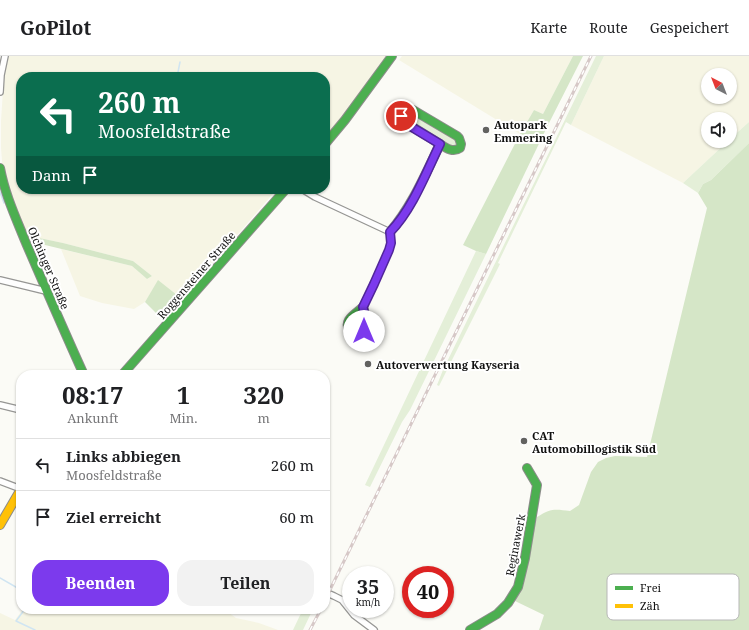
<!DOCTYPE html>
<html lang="de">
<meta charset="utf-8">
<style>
:root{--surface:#fff;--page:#f2f2f2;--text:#202124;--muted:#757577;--line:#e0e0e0;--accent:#7c3aed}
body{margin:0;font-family:"Noto Serif",serif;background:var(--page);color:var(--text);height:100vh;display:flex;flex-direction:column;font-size:15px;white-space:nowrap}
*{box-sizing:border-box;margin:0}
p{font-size:13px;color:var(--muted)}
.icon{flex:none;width:22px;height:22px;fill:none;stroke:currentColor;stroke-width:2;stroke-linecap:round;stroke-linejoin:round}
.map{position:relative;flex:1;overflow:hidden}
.details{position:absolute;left:16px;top:314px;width:314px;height:244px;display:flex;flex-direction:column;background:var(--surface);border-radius:16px;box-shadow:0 1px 3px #0004}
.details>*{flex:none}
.guide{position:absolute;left:16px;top:16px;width:314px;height:122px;border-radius:16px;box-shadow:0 1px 3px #0004;background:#0b6e4f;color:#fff;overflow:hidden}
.needle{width:26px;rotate:318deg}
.tools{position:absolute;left:701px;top:12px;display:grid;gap:8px}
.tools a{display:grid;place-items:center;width:36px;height:36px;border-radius:50%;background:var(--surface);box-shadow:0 1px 3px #0004;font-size:20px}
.speed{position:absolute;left:342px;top:510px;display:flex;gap:8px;font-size:20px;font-weight:700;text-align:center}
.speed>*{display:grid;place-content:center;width:52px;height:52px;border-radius:50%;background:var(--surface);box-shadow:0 1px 3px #0004;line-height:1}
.speed small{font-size:10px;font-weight:400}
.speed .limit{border:6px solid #d22;background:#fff;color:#111}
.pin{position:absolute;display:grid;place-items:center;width:34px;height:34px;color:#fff;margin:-17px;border:2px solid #fff;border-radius:50%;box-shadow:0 1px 4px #0007}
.me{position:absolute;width:44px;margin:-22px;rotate:0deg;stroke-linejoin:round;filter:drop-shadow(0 0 3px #0008)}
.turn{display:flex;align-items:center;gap:14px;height:84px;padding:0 16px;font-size:18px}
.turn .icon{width:52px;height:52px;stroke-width:2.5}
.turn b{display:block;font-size:28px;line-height:34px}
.then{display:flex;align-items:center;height:38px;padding:0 16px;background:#0003;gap:8px;font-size:15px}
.eta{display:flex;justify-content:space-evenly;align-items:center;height:68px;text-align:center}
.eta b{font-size:24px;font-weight:700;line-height:28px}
.cta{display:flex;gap:8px;margin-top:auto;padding:8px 16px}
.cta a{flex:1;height:46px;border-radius:16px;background:var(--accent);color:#fff;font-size:16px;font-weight:700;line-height:46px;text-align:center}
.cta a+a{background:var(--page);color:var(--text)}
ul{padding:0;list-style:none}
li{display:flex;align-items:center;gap:12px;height:52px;padding:0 16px;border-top:1px solid var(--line)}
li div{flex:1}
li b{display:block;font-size:15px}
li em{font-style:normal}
header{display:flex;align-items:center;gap:24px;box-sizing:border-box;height:56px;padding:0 20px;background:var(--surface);border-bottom:1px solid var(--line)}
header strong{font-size:19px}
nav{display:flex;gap:22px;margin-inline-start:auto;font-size:14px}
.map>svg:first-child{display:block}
</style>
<header>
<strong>GoPilot</strong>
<nav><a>Karte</a><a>Route</a><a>Gespeichert</a></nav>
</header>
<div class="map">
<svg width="749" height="574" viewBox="0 0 749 574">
<rect width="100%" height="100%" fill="#fbfbf6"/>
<path fill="#f6f5e4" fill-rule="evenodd" d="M9 0H387L338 66 325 80V21H21V133H277L182 243 158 225 145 246 134 253 102 247 80 240 61 193 132 210 147 223 152 220 133 205 63 187 25 179 3 117 1 92V65L4 19Z
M402 0H573L543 58 534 54 520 78 399 4Z
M604 0H749V66L730 83V63H708V85H728L683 127 571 69ZM708 19H730V41H708Z
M23 553H224L236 562 259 567 278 574H0V557L15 564Z"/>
<path fill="#e4efd8" d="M596 0H604L571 69 566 66 498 207 500 208 439 330 437 329 443 314Z
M408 57H411L457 84 458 87 456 91H452L407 64 406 60Z
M749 66V87L711 124 703 128 698 137 683 127 728 85H730V83Z
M476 195 486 198 410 354 402 366 370 431 365 429Z
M303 553H313L303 574H293Z"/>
<path fill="#d5e6c7" d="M573 0H583L547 71 486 198 476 195 463 189 520 78 534 54 543 58Z
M749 87V574H539L544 559 515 545 537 461C551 452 555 453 570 455L579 449 591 416 598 406 606 402 615 400 647 401 707 152 698 137 703 128 711 124Z
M25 179 63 187 133 205 152 220 147 223 132 210 41 188 28 186Z
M158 224 182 243 164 265 145 246Z"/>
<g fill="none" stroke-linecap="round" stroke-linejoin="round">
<path stroke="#d0e5f2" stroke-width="1.5" d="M177 21 180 6
M0 136 4 147
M0 522 21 534
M25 553 16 565 35 574"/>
<defs>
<path id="street" d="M0 36 1 19 5 0
M302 133 315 141 390 176 391 187 389 194 363 251
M0 224 46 235
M0 349 21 354
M0 425 21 433
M325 536 334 540 342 544 354 559 374 574"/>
<path id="fast" d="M325 88 345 64 392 0
M0 112C5 139 16 162 26 187 45 231 64 275 84 319
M390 176C412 150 425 119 440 88 446 92 453 97 460 92L461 88 459 82 457 80 413 54C407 52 404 55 401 60L403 65 440 88
M363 251C364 257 368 263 367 269 365 284 342 277 349 264 352 259 359 255 363 251Z
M122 319 286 133
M470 574 497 558 508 547 518 531 525 502 537 429 527 412"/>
<path id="slow" d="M0 469 21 433"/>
</defs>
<use href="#street" stroke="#969694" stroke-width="8"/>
<use href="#fast" stroke="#8c8c8a" stroke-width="10"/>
<use href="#slow" stroke="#8c8c8a" stroke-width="10"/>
<use href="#street" stroke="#fefefe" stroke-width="5.5"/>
<use href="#fast" stroke="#4caf50" stroke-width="8"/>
<use href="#slow" stroke="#ffc107" stroke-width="8"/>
<defs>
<path id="rail" d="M325 544 591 0
M310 574 321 553"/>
</defs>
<use href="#rail" stroke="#d6c8c7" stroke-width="3"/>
<use href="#rail" stroke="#fff" stroke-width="1.5" stroke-dasharray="4.5" stroke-linecap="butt"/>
</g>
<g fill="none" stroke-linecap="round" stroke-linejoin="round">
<defs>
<path id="route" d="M364 275 367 270 363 251 374 228 389 194 391 187 390 176C412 154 426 117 440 88L405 67 403 65 401 60"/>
</defs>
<use href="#route" stroke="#51269a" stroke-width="10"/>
<use href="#route" stroke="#7c3aed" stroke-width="7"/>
</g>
<g fill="#626260" stroke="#fff" stroke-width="1.5">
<circle cx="486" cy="74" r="4"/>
<circle cx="368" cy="308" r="4"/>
<circle cx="524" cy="385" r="4"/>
</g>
<g text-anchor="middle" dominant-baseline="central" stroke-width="4" stroke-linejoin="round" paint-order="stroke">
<g font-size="11" font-weight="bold" fill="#101010" stroke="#fff" text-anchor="start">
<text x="494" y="68">Autopark<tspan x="494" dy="13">Emmering</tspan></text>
<text x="376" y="308">Autoverwertung Kayseria</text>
<text x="532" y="379">CAT<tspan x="532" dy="13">Automobillogistik Süd</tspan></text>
</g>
<g font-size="11" fill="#101010" stroke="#fff">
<text transform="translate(49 212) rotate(67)">Olchinger Straße</text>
<text transform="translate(196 219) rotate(-49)">Roggensteiner Straße</text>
<text transform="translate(515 489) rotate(-79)">Reginawerk</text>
</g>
</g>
<rect x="607" y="518" width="132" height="46" rx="6" fill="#fff" stroke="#b7b7b7" stroke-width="1"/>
<rect x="615" y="530" width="18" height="4" fill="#4caf50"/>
<rect x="615" y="548" width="18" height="4" fill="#ffc107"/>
<g font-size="11" fill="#101010">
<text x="640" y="536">Frei</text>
<text x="640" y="554">Zäh</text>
</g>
</svg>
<div class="tools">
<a><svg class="needle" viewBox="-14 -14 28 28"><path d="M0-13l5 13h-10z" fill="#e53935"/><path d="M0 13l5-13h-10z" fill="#757577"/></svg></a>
<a><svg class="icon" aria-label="sound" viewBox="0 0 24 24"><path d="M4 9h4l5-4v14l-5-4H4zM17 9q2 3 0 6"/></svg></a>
</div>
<div class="speed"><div>35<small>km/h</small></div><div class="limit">40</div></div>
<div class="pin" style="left:401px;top:60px;background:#d93025"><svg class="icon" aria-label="arrive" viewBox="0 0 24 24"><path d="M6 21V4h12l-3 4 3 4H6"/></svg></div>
<svg class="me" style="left:364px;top:275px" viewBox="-20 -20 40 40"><circle r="19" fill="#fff"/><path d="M0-13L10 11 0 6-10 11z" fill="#7c3aed"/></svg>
<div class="guide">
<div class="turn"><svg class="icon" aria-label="left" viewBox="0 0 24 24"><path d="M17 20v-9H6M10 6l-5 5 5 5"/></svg><div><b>260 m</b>Moosfeldstraße</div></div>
<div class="then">Dann<svg class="icon" aria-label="arrive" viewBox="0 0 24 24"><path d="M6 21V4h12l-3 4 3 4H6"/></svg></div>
</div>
<section class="details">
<div class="eta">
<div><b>08:17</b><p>Ankunft</p></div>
<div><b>1</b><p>Min.</p></div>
<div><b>320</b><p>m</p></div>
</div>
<ul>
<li><svg class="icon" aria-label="left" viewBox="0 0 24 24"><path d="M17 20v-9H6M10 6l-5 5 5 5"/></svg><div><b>Links abbiegen</b><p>Moosfeldstraße</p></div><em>260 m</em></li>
<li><svg class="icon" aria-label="arrive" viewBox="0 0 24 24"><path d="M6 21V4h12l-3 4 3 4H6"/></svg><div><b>Ziel erreicht</b></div><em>60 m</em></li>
</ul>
<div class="cta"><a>Beenden</a><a>Teilen</a></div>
</section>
</div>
